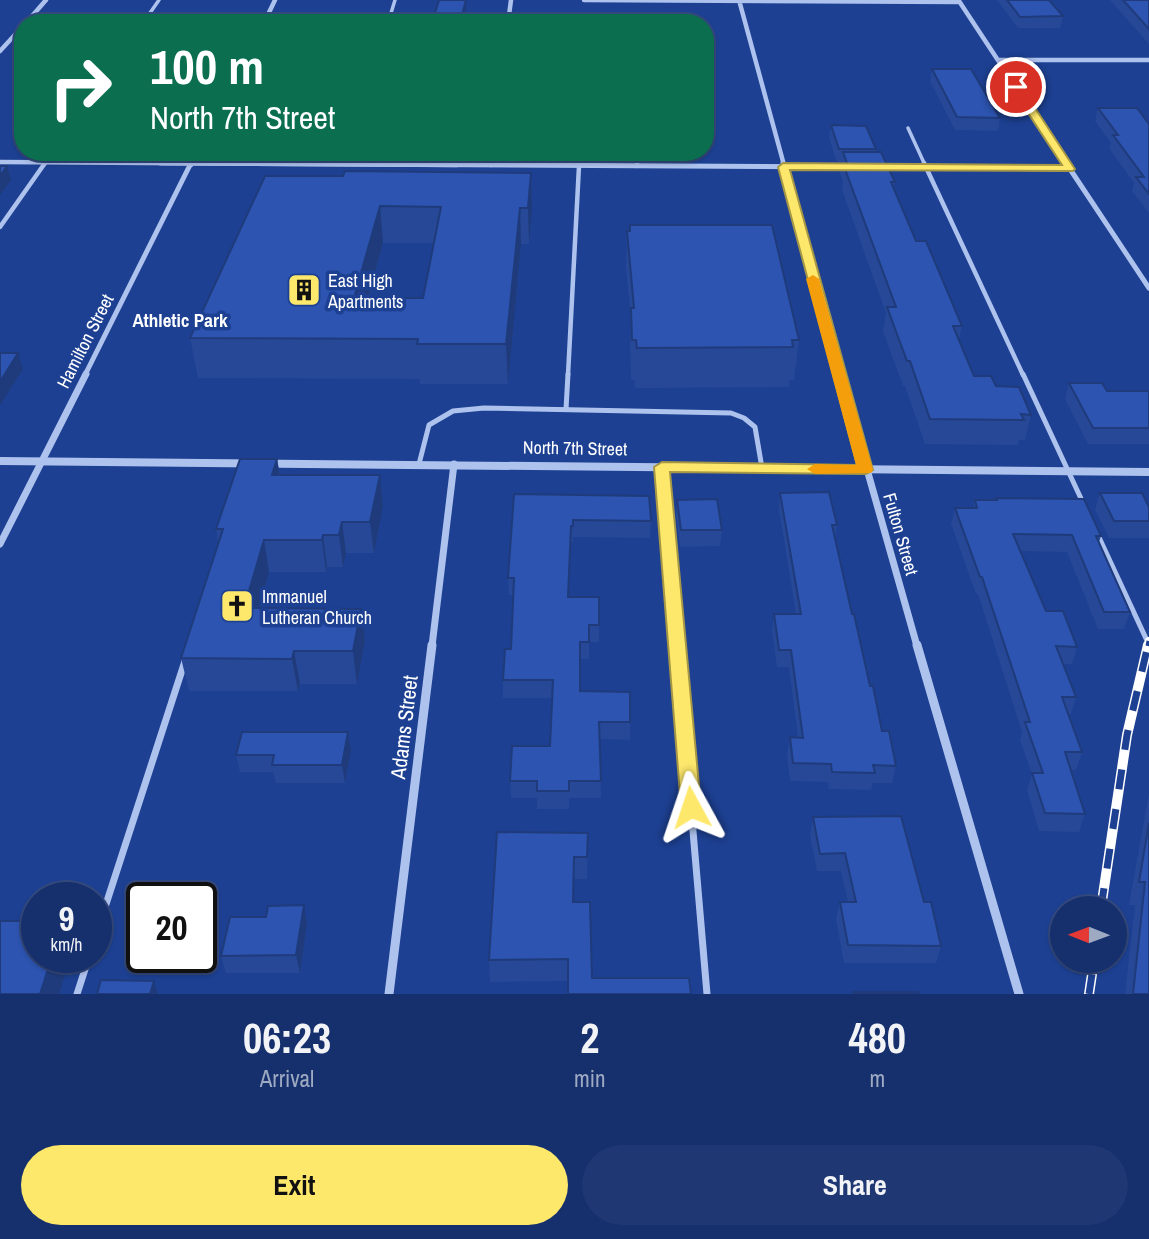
<!DOCTYPE html>
<style>
:root{--surface:#16306e;--page:#1f3873;--text:#f1f3f6;--muted:#9ea9c2;--line:#354b81;--accent:#fee86c}
body{margin:0;font-family:"Archivo Narrow",sans-serif;background:var(--page);color:var(--text);height:100vh;display:flex;flex-direction:column;font-size:26px;white-space:nowrap}
*{box-sizing:border-box;margin:0}
p{font-size:23px;color:var(--muted)}
.icon{flex:none;width:38px;height:38px;fill:none;stroke:currentColor;stroke-width:2;stroke-linecap:round;stroke-linejoin:round}
.map{position:relative;height:994px;overflow:hidden}
.panel{display:flex;flex-direction:column;background:var(--surface);flex:1}
.panel>*{flex:none}
.guide{position:absolute;left:14px;top:14px;width:700px;height:147px;border-radius:28px;box-shadow:0 2px 5px #0004,0 0 0 2px var(--line);background:#0b6e4f;color:#fff;overflow:hidden}
.needle{width:46px;rotate:271deg}
.buttons{position:absolute;left:1050px;top:896px;display:grid;gap:14px}
.buttons a{display:grid;place-items:center;width:77px;height:77px;border-radius:50%;background:var(--surface);box-shadow:0 2px 5px #0004,0 0 0 2px var(--line);font-size:35px}
.speed{position:absolute;left:21px;top:882px;display:flex;gap:14px;font-size:35px;font-weight:700;text-align:center}
.speed>*{display:grid;place-content:center;width:91px;height:91px;border-radius:50%;background:var(--surface);box-shadow:0 2px 5px #0004,0 0 0 2px var(--line);line-height:1}
.speed small{font-size:18px;font-weight:400}
.speed .limit{border:4px solid #111;border-radius:10px;background:#fff;color:#111}
.pin{position:absolute;display:grid;place-items:center;width:60px;height:60px;color:#fff;margin:-30px;border:4px solid #fff;border-radius:50%;box-shadow:0 2px 7px #0007}
.me{position:absolute;width:77px;margin:-38px;rotate:355deg;stroke-linejoin:round;filter:drop-shadow(0 0 5px #0008)}
.turn{display:flex;align-items:center;gap:24px;height:147px;padding:0 21px;font-size:32px}
.turn .icon{width:91px;height:91px;stroke-width:2.5}
.turn b{display:block;font-size:49px;line-height:60px}
.eta{display:flex;justify-content:space-evenly;align-items:center;height:119px;text-align:center}
.eta b{font-size:42px;font-weight:700;line-height:49px}
.cta{display:flex;gap:14px;margin-top:auto;padding:14px 21px}
.cta a{flex:1;height:80px;border-radius:42px;background:var(--accent);color:#111;font-size:28px;font-weight:700;line-height:80px;text-align:center}
.cta a+a{background:var(--page);color:var(--text)}
.map>svg:first-child{display:block}
</style>
<div class="map">
<svg width="1149" height="994" viewBox="0 0 1149 994">
<rect width="100%" height="100%" fill="#1d4092"/>
<g fill="none" stroke-linecap="round" stroke-linejoin="round">
<path stroke="#aec2ee" stroke-width="3.5" d="M143 23 159 0
M388 23 395 0
M908 128 925 165
M636 152 637 165
M342 164 346 152
M44 165 53 152"/>
<path stroke="#aec2ee" stroke-width="4.5" d="M637 163V166
M924 163 1023 375
M0 227 45 163
M568 375 579 166"/>
<path stroke="#aec2ee" stroke-width="5" d="M1023 374 1084 505
M566 409 568 374
M419 464 429 425 453 411 484 408 731 413 744 418 755 427 762 468
M662 467 677 646
M1097 533 1149 645"/>
<path stroke="#aec2ee" stroke-width="7" d="M677 645 707 994
M96 935 185 661
M77 994 89 957"/>
<path stroke="#aec2ee" stroke-width="4.5" d="M584 0 959 2
M739 0 784 165
M959 1 1067 165
M26 23 46 0
M264 23 275 0
M508 23 511 0
M0 51 23 26
M998 60H1149
M0 162 457 165
M191 165 197 152
M491 165 493 152"/>
<path stroke="#aec2ee" stroke-width="5" d="M160 163 848 167
M783 163 840 375
M1066 163 1149 288
M881 167 1069 169
M85 375 191 163"/>
<path stroke="#aec2ee" stroke-width="7" d="M840 374 917 646
M0 544 86 374
M432 646 454 464"/>
<path stroke="#aec2ee" stroke-width="9" d="M917 645 1019 994
M389 994 432 645"/>
<path fill="#aec2ee" fill-rule="evenodd" d="M0 457 1149 468V476L0 465Z"/>
<defs>
<path id="rail-far1" d="M1148 646 1149 641"/>
<path id="rail" d="M1101 908 1127 735 1148 645
M1089 994 1094 961"/>
</defs>
<use href="#rail-far1" stroke="#fff" stroke-width="8"/>
<use href="#rail" stroke="#fff" stroke-width="10"/>
<use href="#rail-far1" stroke="#1d4092" stroke-width="5" stroke-dasharray="16" stroke-linecap="butt"/>
<use href="#rail" stroke="#1d4092" stroke-width="7" stroke-dasharray="20" stroke-linecap="butt"/>
</g>
<path fill="#264897" fill-rule="evenodd" d="M997 0H1049L1063 16 1060 28H1018Z
M1110 0H1149V44Z
M932 69 1000 118 998 131 955 130 930 81Z
M1098 108 1149 124V213L1132 191 1134 183 1109 148 1111 143 1095 121Z
M831 125 876 149 875 152 895 182 893 189 916 241 962 326 959 339 974 376 996 386 1031 415 1025 440H1019L1018 445 925 444 905 386H903L883 331 886 313 842 190 843 182 840 173 842 162H837L829 138Z
M531 173 532 208 529 244H521L508 384H420V379L198 378 190 338 343 176ZM383 243H434L423 298H369Z
M630 225 799 340 794 380H789V387L635 388V380H631L630 347 631 320 626 268 627 231H630Z
M1069 383 1107 391H1149V444H1088L1065 399Z
M277 459 280 475H380L383 506 374 553H346L343 567H327L326 572H269L259 609H361L365 641 357 684H300L298 691H189L181 658 218 543 216 529Z
M780 493 837 525 835 538 852 614 882 731 896 766 892 783H873L871 790 829 789 828 782 790 781 787 755 790 737H798L789 667H777L772 631 774 614H796L779 509Z
M1100 493 1149 507V538H1109L1095 510Z
M514 494 651 521 650 538 573 537V542H571L569 597H599V642H589V659H580V691L630 722V740L600 739 601 798H569V809H537V798H511L510 781 550 746 552 698H503V680L511 649 513 595H509L508 578Z
M996 498 1101 536 1099 542 1130 612 1124 629H1098L1067 552 1020 551 1046 611 1077 647 1072 664H1063L1076 697 1071 714H1068L1082 752 1076 770H1070L1085 814 1079 832 1039 831 1027 790 1032 774 1020 740 1022 732 978 594H976L951 524 955 508H973L975 500H995Z
M677 500 722 530 720 546 680 547 676 516Z
M348 732 351 750 345 783H276L273 772H240L236 755Z
M1149 793V994H1125L1135 905H1129Z
M813 817 924 902 941 946 936 963H844L836 919 840 902H848L841 871H817L810 835Z
M588 833 587 879H574L573 902 592 978 568 981 490 982 489 960Z
M266 917 307 923 300 973H226L221 956Z"/>
<path fill="#1f3b7b" d="M466 0V11L463 23H460Z
M7 166 11 180 0 195V176Z
M531 173 532 208 529 244 528 208Z
M380 206 383 243 358 336 354 298Z
M520 208 521 244 508 384 506 344Z
M18 353 23 369 0 405V382Z
M277 459 282 490 272 475Z
M380 475 383 506 374 553 370 522Z
M342 522 346 553 343 567 339 535Z
M323 535 327 567 326 572 322 540Z
M264 540 269 572 250 641 244 608Z
M361 609 365 641 357 684 353 651Z
M294 651 300 684 298 691 292 659Z
M348 732 351 750 345 783 342 765Z
M304 905 307 923 300 973 296 955Z
M52 957H71L59 994H40Z
M154 981 158 994H150Z"/>
<path fill="#2c54b0" stroke="#1f3b7b" stroke-width="2" fill-rule="evenodd" d="M439 0H466L460 23H432Z
M1007 0H1049L1063 16 1020 17Z
M1123 0H1149V29Z
M932 69H971L1000 118 957 117Z
M1098 108H1137L1149 124V194L1136 177H1144L1113 135H1118Z
M831 125 866 126 876 149H839Z
M843 152H881L895 182H891L916 241H926L962 326H953L974 376H991L996 386 1019 387 1031 415 1021 414 1024 420 930 419 910 361H907L887 307H896L845 169H849Z
M0 166H7L0 176Z
M345 171 531 173 528 208H520L506 344H417L418 339 190 338 265 176H343ZM380 206 441 207 423 298H354Z
M630 225H772L799 340H792L793 347 637 348 636 340H632L631 308H634L627 231H630Z
M0 353H18L0 382Z
M1069 383H1102L1107 391H1149V428H1093Z
M240 459H277L272 475H380L370 522H342L339 535H323L322 540H264L244 608 361 609 353 651H294L292 659 181 658 223 529H216Z
M829 492 837 525H832L852 614H854L870 686H873L882 731H889L896 766 873 765 875 773 832 772 831 764 793 763 790 737 803 738 791 650H779L774 614H801L780 493Z
M1100 493H1142L1149 507V521H1114Z
M514 494 649 496 651 521 573 520V526H571L568 597H599V625H589V642H580V691L630 692V722H599L601 781H569V791H537V781H510L512 746H550L553 680H503L505 649H511L514 578H508Z
M996 498 1084 499 1101 536H1096L1130 612H1104L1072 535 1013 534 1046 611H1063L1077 647 1056 646 1076 697H1062L1082 752H1065L1085 814 1045 813 1032 773H1043L1025 722H1030L982 577H980L955 508H977L975 500H997Z
M717 499 722 530H681L677 500Z
M242 732H348L342 765H272L274 755H236Z
M901 816 924 902H931L941 946 848 945 840 902H856L845 853 820 854 813 817Z
M1149 823V994H1133L1145 882H1139Z
M497 832 588 833 587 857H574L573 902H590L592 978H689L691 994H568V959L489 960Z
M304 905 296 955 221 956 230 917H266L268 906Z
M0 921H37V957H52L40 994H0Z
M101 980 154 981 150 994H97Z
M853 992H918L919 994H853Z"/>
<path fill="#fee86c" stroke="#a59746" stroke-width="2" d="M1013 85H1020L1075 169 1073 171 790 170 873 470 866 474 670 472 701 807 698 813 691 816 684 813 681 807 654 467 662 462 857 465 778 167 783 163 1062 165 1011 87Z"/>
<path fill="#f59e0b" d="M813 275 819 279 873 470 871 473 815 474 807 469 815 464 856 465 806 279Z"/>
<defs>
<symbol id="building-square" viewBox="-11 -11 22 22"><rect x="-9" y="-9" width="18" height="18" rx="4" fill="#fee86c" stroke="#1d4092"/><path d="M-4-6H4V6H1V3H-1V6H-4ZM-2.5-4.3h1.7v1.8h-1.7ZM.8-4.3h1.7v1.8H.8ZM-2.5-1h1.7V.8h-1.7ZM.8-1h1.7V.8H.8Z" fill="#111"/></symbol>
<symbol id="church-square" viewBox="-11 -11 22 22"><rect x="-9" y="-9" width="18" height="18" rx="4" fill="#fee86c" stroke="#1d4092"/><path d="M-1.2-6h2.4v3.5h3.3v2.4h-3.3V6h-2.4V-.1h-3.3v-2.4h3.3Z" fill="#111"/></symbol>
</defs>
<g fill-rule="evenodd">
<use href="#building-square" x="285" y="271" width="38" height="38"/>
<use href="#church-square" x="218" y="587" width="38" height="38"/>
</g>
<g text-anchor="middle" dominant-baseline="central" stroke-width="7" stroke-linejoin="round" paint-order="stroke">
<g font-size="18" fill="#fff" stroke="#1d4092" text-anchor="start">
<text x="328" y="280">East High<tspan x="328" dy="21">Apartments</tspan></text>
<text x="262" y="596">Immanuel<tspan x="262" dy="21">Lutheran Church</tspan></text>
</g>
<g font-size="18" fill="#fff" stroke="#1d4092">
<text transform="translate(85 341) rotate(-63)">Hamilton Street</text>
<text transform="translate(575 448) rotate(1)">North 7th Street</text>
<text transform="translate(901 534) rotate(74)">Fulton Street</text>
</g>
<g font-size="19" font-weight="bold" fill="#fff" stroke="#1d4092">
<text x="180" y="320">Athletic Park</text>
</g>
<g font-size="21" fill="#fff" stroke="#1d4092">
<text transform="translate(404 727) rotate(-83)">Adams Street</text>
</g>
</g>
</svg>
<div class="buttons">
<a><svg class="needle" viewBox="-14 -14 28 28"><path d="M0-13l5 13h-10z" fill="#e53935"/><path d="M0 13l5-13h-10z" fill="#9ea9c2"/></svg></a>
</div>
<div class="speed"><div>9<small>km/h</small></div><div class="limit">20</div></div>
<div class="pin" style="left:1016px;top:87px;background:#d93025"><svg class="icon" aria-label="arrive" viewBox="0 0 24 24"><path d="M6 21V4h12l-3 4 3 4H6"/></svg></div>
<svg class="me" style="left:691px;top:807px" viewBox="-20 -20 40 40"><path d="M0-17L14 15 0 8-14 15z" fill="#fee86c" stroke="#fff" stroke-width="4"/></svg>
<div class="guide">
<div class="turn"><svg class="icon" aria-label="right" viewBox="0 0 24 24"><path d="M7 20v-9h11M14 6l5 5-5 5"/></svg><div><b>100 m</b>North 7th Street</div></div>
</div>
</div>
<section class="panel">
<div class="eta">
<div><b>06:23</b><p>Arrival</p></div>
<div><b>2</b><p>min</p></div>
<div><b>480</b><p>m</p></div>
</div>
<div class="cta"><a>Exit</a><a>Share</a></div>
</section>
